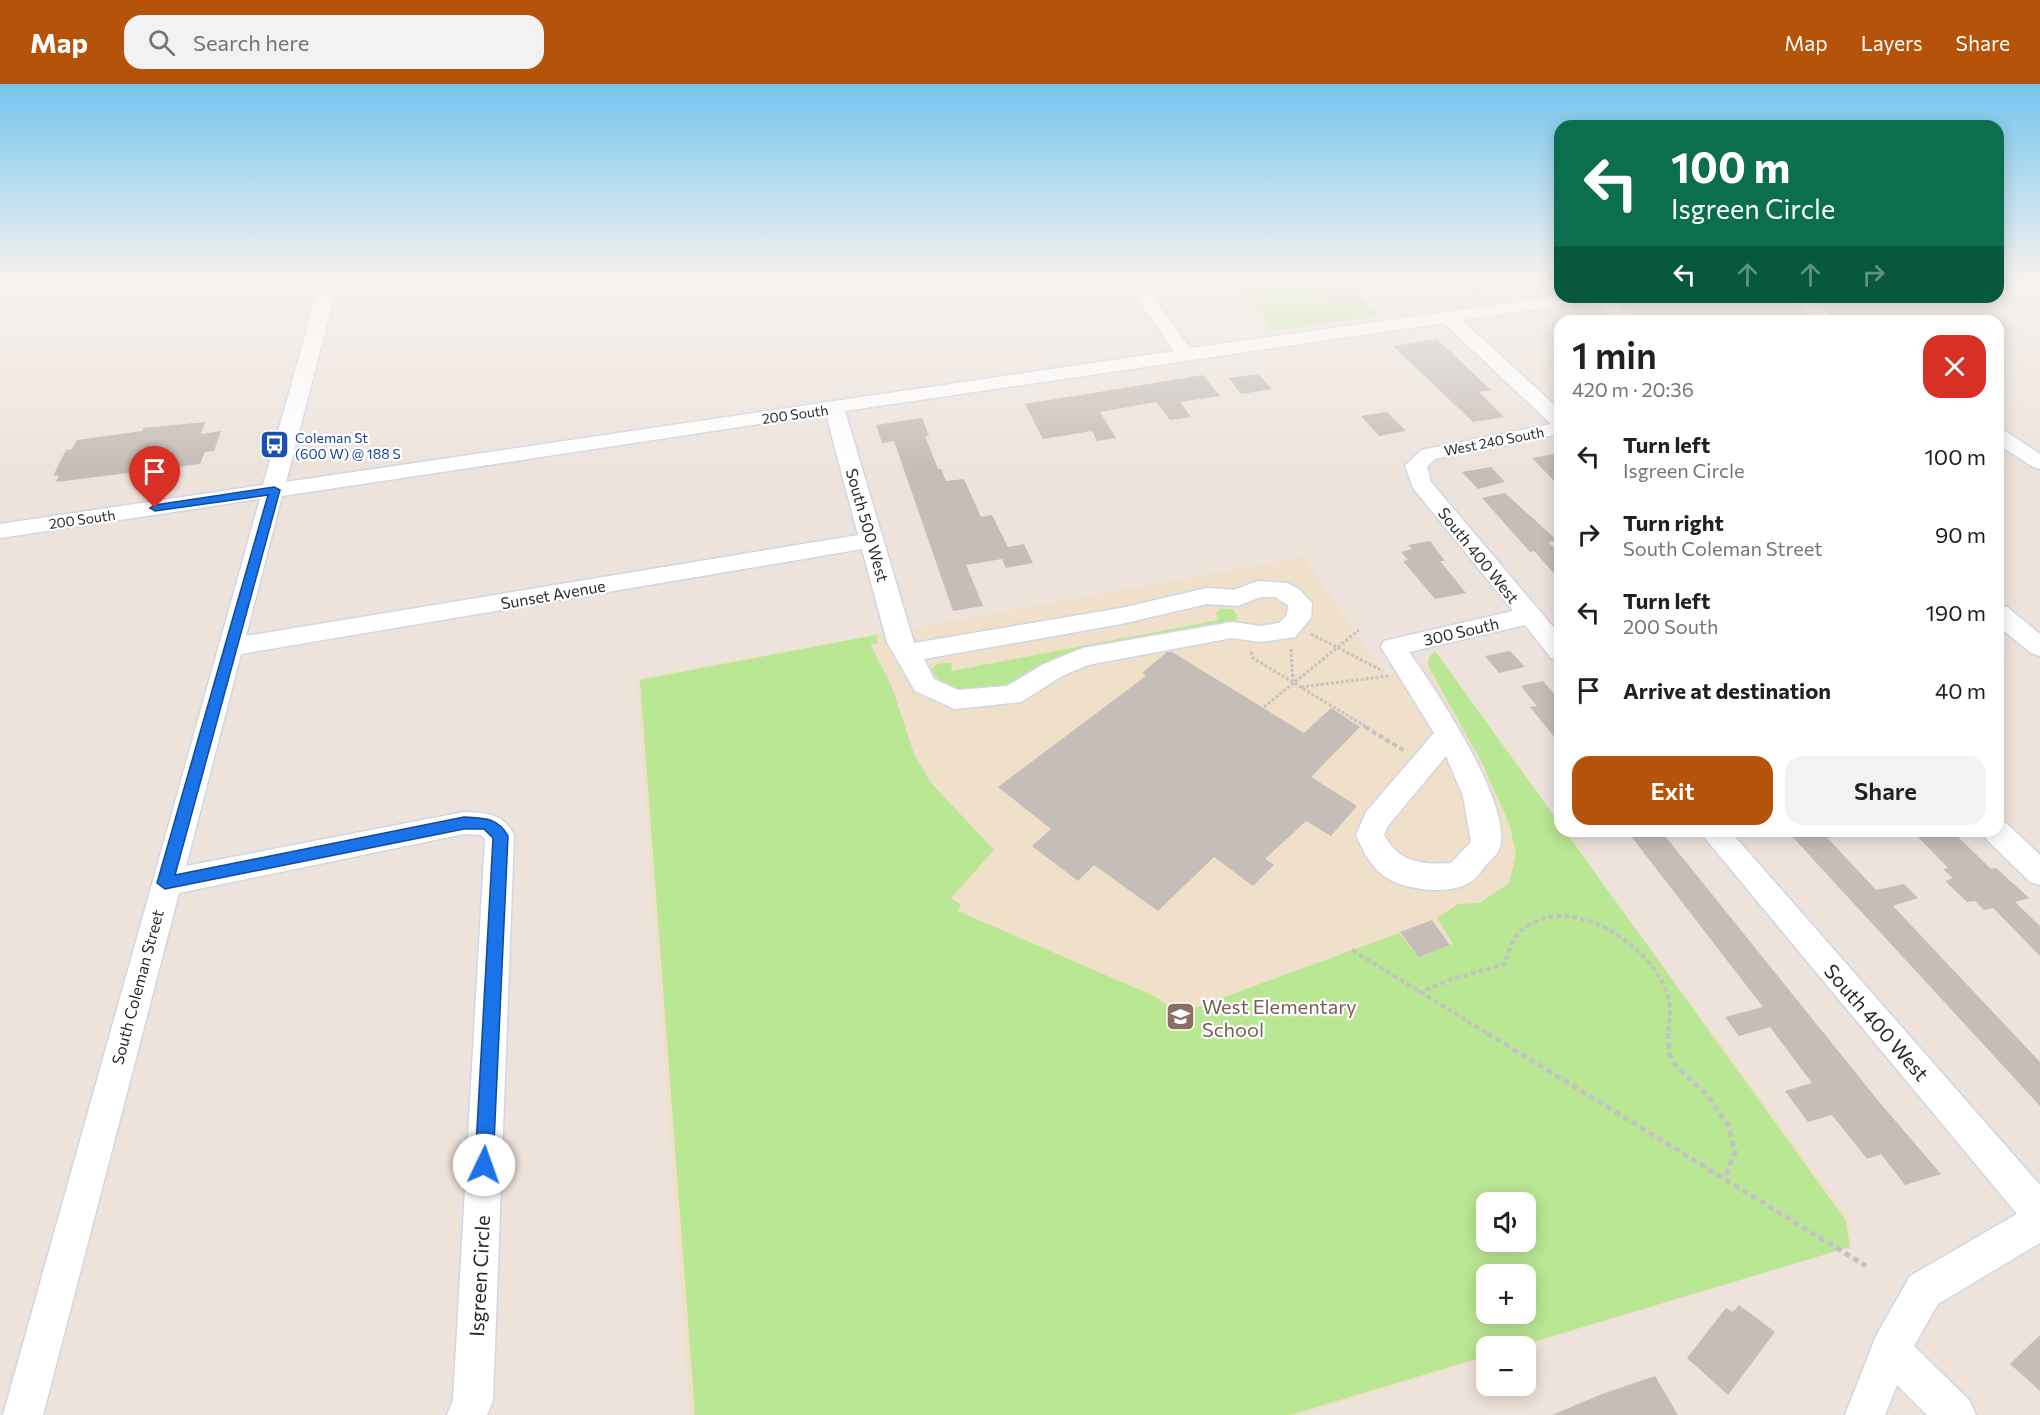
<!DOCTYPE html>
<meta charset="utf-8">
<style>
:root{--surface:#fff;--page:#f2f2f2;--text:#202124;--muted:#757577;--accent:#b45309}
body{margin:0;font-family:Commissioner,sans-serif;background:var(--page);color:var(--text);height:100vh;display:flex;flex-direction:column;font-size:22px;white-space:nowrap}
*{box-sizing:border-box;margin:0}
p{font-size:20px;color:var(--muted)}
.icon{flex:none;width:33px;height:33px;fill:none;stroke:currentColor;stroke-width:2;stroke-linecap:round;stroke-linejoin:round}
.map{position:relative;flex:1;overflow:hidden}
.side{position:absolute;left:1554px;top:231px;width:450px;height:522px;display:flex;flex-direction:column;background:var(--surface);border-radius:18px;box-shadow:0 3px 15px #0003}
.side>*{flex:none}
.banner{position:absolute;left:1554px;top:36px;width:450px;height:183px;border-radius:18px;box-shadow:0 3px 15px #0003;background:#0b6e4f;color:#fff;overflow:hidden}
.controls{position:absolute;left:1476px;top:1108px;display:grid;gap:12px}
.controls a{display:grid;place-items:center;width:60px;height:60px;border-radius:12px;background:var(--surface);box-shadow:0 3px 15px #0003;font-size:30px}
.pin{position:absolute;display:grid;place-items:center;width:51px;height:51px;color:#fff;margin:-62px -26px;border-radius:50% 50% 50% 0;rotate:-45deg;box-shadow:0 0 6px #0007}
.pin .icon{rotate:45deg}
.me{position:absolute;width:66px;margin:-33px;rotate:3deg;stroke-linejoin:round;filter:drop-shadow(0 0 4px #0008)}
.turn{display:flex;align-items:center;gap:21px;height:126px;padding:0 18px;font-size:27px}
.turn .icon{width:78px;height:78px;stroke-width:2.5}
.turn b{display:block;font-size:42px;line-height:51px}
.lanes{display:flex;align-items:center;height:57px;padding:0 18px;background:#0003;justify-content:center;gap:30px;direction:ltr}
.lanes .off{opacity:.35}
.round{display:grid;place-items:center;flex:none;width:63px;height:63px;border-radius:18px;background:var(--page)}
.overview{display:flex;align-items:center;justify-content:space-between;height:102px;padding:0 18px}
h1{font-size:36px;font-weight:600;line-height:45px}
.cta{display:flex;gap:12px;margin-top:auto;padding:12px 18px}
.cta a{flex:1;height:69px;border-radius:18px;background:var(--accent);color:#fff;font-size:24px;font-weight:600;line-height:69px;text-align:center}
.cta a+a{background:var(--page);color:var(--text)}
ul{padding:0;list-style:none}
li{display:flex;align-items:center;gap:18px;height:78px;padding:0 18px}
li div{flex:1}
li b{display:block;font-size:22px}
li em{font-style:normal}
header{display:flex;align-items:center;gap:36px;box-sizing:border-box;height:84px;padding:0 30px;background:var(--accent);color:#fff}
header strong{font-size:28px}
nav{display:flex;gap:33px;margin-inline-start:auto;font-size:21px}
.search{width:420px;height:54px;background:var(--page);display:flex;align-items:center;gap:15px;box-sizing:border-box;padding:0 21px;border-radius:18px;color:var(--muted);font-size:22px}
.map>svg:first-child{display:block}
</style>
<header>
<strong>Map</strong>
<div class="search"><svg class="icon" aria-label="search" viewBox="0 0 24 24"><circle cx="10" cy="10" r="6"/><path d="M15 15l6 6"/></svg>Search here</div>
<nav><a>Map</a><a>Layers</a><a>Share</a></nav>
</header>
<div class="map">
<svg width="2040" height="1331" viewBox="0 0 2040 1331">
<rect width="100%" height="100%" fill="#ede3db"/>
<path fill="#f0dfc9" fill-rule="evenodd" d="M1446 198H1560V200L1460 215Z
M1304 473 1384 591 1441 580 1560 747H1564L1851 1137 1850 1163 1522 1263H1486V1274L1299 1331H690L637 594ZM1486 1119H1526V1158H1486ZM1486 1191H1526V1230H1486Z"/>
<path fill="#b9e793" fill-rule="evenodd" d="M1235 198H1345L1378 232 1274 246Z
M1221 525H1232L1237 531V539L1050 577 1016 601 962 607 943 601 931 586 936 580 951 579 952 587 1218 536 1216 528Z
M876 551 878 559 870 560 892 603 914 670 931 699 994 766 951 814 961 821 958 827 1156 913 1178 930 1399 849 1419 873 1453 860 1437 834 1458 820 1480 819 1509 799 1516 769 1509 739 1481 677 1430 585C1426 577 1428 573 1435 567L1560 740V747H1565L1846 1137 1850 1163 1516 1263H1486V1272L1290 1331H695L640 596ZM1486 1119H1526V1158H1486ZM1486 1191H1526V1230H1486Z"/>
<path fill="#c5bdb7" d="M1345 199 1364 219 1336 223 1317 203Z
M1437 255 1491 306 1479 308 1504 333 1473 338 1393 262Z
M1258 290 1272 305 1241 310 1229 294Z
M1203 291 1220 312 1180 318 1191 333 1170 336 1156 318 1100 328 1116 354 1097 357 1092 347 1043 355 1025 320Z
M1387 328 1406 347 1379 352 1361 332Z
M922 334 929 352H925L938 385H941L946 397 964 395 981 433 992 431 1008 463 1024 460 1033 479 1006 484 1002 475 966 481 983 522 953 527 894 357 882 359 876 341Z
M205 338 201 350 221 347 214 367 205 368 200 380 56 398 59 391 53 392 66 366 72 365 77 356 142 347 143 344Z
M1560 369V403L1532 374Z
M1491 383 1505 398 1478 405 1462 388Z
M1505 409 1558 457 1548 458 1560 470V496L1534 467 1530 468 1482 414Z
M1430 457 1445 477H1440L1466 509 1435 515 1403 477 1408 476 1401 468 1412 465 1408 461Z
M1510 567 1525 583 1499 589 1485 572Z
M1167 568H1172L1304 649 1331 624 1360 643 1311 693 1357 722 1331 752 1306 737 1265 775 1274 781 1253 802 1214 773 1158 827 1094 781 1078 797 1032 762 1051 745 998 703 1146 592 1142 589Z
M1543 597 1560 617V660L1530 623 1537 622 1521 602Z
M1627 747H1661L1880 1019 1941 1090 1905 1101 1881 1070 1867 1075 1832 1031 1808 1038 1785 1007 1812 999 1770 943 1739 952 1725 933 1763 923Z
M1787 747H1821L1876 806 1904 800 1918 814 1893 822 2040 978V1022Z
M1935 747H1952L1991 785 1996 784 2029 814 2015 818 2040 842V872L1993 824 1984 826 1975 817 1967 818 1945 797 1953 794 1943 785 1948 784 1917 752Z
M1432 836 1450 861 1419 873 1400 848Z
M1739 1221 1775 1248 1728 1311 1687 1274 1726 1224 1733 1228Z
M2040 1251V1307L2010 1280Z
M1655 1292 1678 1331H1552L1602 1310Z"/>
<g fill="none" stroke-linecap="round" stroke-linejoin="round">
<defs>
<path id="minor" d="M320 198H338L286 398 1174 267 1126 198H1143L1190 264 1560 212 1610 213 1638 237H1618L1593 217 1462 236 1560 326V350L1435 375 1427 383 1431 398 1560 551V577L1551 574 1525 541 1409 568C1435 604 1512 720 1500 763 1498 770 1491 776 1486 781 1481 787 1475 797 1467 800 1445 811 1404 806 1384 792 1370 782 1363 766 1356 751L1366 728 1434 649 1381 563 1384 557 1513 527 1413 404 1405 382 1421 366 1551 340 1444 239 845 327 914 559 1121 524 1207 504 1234 506 1258 497 1287 499 1299 505 1312 519 1311 534 1295 553 1261 558 1232 554 1088 581 1062 592 1021 618 955 625 915 607 887 558 862 465 241 570 186 782 464 728C486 729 503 729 514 751L493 1316 487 1331H447L453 1316 485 755 481 751 464 750 179 809 43 1331H3L260 415 0 454V440L263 401ZM826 330 858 451 246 552 282 412ZM1261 513H1275L1288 521 1287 531 1279 539 1261 542 1232 538 1083 564 1044 580 1007 602 958 606 934 595 924 575 1121 540 1207 520 1237 522ZM1446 672 1463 712 1471 758 1451 779C1422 781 1400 779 1384 751L1388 742Z
M1785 213H1806L1839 237H1818Z
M1998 345 2005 347 2040 370V385L2033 383 1998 360Z
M1998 521 2007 523 2040 550V572L2031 569 1998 542Z
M1998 736 2006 739 2040 771V801L2030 798 1986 755 1982 747H1998Z
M1699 747H1730L2040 1101V1159L1938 1220 1914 1262 1970 1317 1976 1331H1927L1897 1301 1885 1331H1845L1876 1252 1910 1192 2017 1130Z"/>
</defs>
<use href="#minor" stroke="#d0d6e4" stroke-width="3"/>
<path stroke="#c3c3c3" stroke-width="3" stroke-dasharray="3 2" stroke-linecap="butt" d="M1481 199 1498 198
M1478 213 1471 206 1482 200
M1311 550 1383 587
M1291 565 1293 598
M1251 568 1253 574 1368 644
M1301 603 1389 592
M1264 623 1359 546"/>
<path stroke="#c3c3c3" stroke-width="4" stroke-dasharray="5 3" stroke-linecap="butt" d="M1365 643 1405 667
M1352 866 1490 951
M1418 909 1449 896 1505 880C1508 870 1511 858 1518 850 1564 803 1649 858 1667 909 1672 922 1669 937 1668 951"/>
<path stroke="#c3c3c3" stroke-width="5" stroke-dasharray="6 4" stroke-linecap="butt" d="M1487 949 1866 1182
M1668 949 1669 969 1675 981 1707 1011 1728 1041 1735 1068 1725 1093"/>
<use href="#minor" fill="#fff" fill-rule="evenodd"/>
</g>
<linearGradient id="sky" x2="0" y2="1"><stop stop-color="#74c5ee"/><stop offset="0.51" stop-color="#f7f2ef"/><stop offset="1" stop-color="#f7f2ef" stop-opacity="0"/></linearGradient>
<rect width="2040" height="385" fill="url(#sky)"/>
<path fill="#1a73e8" stroke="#114b97" stroke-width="1.5" d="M274 403 280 406 175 791 464 733C483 734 498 733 508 752L493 1081 491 1087 484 1090 478 1087 475 1081 493 754 484 745H464L165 805 157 799 268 411 155 427 150 424 155 421Z"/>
<defs>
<symbol id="bus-square" viewBox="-11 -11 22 22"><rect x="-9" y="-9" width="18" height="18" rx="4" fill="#1a4fb4" stroke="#fff"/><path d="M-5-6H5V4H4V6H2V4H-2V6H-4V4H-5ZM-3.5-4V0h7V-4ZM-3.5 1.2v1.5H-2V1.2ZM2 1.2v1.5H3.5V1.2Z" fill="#fff"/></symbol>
<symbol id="school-square" viewBox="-11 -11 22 22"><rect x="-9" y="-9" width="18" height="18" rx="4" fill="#8d6e63" stroke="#fff"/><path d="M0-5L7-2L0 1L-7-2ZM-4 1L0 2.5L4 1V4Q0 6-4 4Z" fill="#fff"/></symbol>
</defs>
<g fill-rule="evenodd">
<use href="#bus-square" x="258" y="344" width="33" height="33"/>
<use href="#school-square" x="1164" y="916" width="33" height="33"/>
</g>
<g text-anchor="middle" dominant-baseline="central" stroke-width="4.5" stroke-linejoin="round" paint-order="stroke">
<g font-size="14" fill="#2a2a2a" stroke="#fff">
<text transform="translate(795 330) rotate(-8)">200 South</text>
<text transform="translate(1494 357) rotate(-11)">West 240 South</text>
<text transform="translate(82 435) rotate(-8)">200 South</text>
</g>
<g font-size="14" fill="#164399" stroke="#fff" text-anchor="start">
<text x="295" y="353">Coleman St<tspan x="295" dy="16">(600 W) @ 188 S</tspan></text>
</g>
<g font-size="16" fill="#2a2a2a" stroke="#fff">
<text transform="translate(868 441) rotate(74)">South 500 West</text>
<text transform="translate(1479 471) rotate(51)">South 400 West</text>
<text transform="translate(553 510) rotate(-10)">Sunset Avenue</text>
<text transform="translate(1461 547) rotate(-13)">300 South</text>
<text transform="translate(137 903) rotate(-75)">South Coleman Street</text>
</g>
<g font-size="20" fill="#785e54" stroke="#fff" text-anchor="start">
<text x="1202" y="922">West Elementary<tspan x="1202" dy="23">School</tspan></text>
</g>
<g font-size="20" fill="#2a2a2a" stroke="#fff">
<text transform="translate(1877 938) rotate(49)">South 400 West</text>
<text transform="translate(479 1192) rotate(-87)">Isgreen Circle</text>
</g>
</g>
</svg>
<div class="controls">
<a><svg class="icon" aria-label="sound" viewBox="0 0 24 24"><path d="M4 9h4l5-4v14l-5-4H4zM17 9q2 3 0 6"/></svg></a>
<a>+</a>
<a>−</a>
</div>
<div class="pin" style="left:155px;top:424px;background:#d93025"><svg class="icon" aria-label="arrive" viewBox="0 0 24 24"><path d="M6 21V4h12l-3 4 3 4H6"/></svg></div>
<svg class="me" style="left:484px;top:1081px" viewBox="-20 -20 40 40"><circle r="19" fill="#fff"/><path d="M0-13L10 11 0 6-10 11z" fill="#1a73e8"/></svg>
<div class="banner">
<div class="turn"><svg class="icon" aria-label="left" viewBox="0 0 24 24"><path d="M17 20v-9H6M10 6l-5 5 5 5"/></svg><div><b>100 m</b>Isgreen Circle</div></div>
<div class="lanes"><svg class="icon" aria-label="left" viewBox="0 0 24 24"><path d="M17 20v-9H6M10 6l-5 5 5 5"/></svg><svg class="icon off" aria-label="ahead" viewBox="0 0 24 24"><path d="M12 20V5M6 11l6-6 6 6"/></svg><svg class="icon off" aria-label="ahead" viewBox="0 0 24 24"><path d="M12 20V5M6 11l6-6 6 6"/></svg><svg class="icon off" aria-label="right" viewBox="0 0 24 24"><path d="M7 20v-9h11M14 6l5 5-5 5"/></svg></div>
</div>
<section class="side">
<div class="overview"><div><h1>1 min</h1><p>420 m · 20:36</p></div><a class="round" style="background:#d93025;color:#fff"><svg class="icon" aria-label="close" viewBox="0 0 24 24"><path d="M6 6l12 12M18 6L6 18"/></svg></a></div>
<ul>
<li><svg class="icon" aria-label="left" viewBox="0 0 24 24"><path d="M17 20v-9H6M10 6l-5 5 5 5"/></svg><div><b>Turn left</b><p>Isgreen Circle</p></div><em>100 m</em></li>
<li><svg class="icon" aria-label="right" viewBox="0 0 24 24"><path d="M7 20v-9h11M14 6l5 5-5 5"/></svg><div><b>Turn right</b><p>South Coleman Street</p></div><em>90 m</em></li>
<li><svg class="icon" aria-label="left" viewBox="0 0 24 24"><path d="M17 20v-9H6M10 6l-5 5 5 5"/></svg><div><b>Turn left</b><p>200 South</p></div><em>190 m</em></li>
<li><svg class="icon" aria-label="arrive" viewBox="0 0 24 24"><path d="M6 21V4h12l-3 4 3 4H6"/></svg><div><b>Arrive at destination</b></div><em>40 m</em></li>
</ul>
<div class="cta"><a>Exit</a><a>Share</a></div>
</section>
</div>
